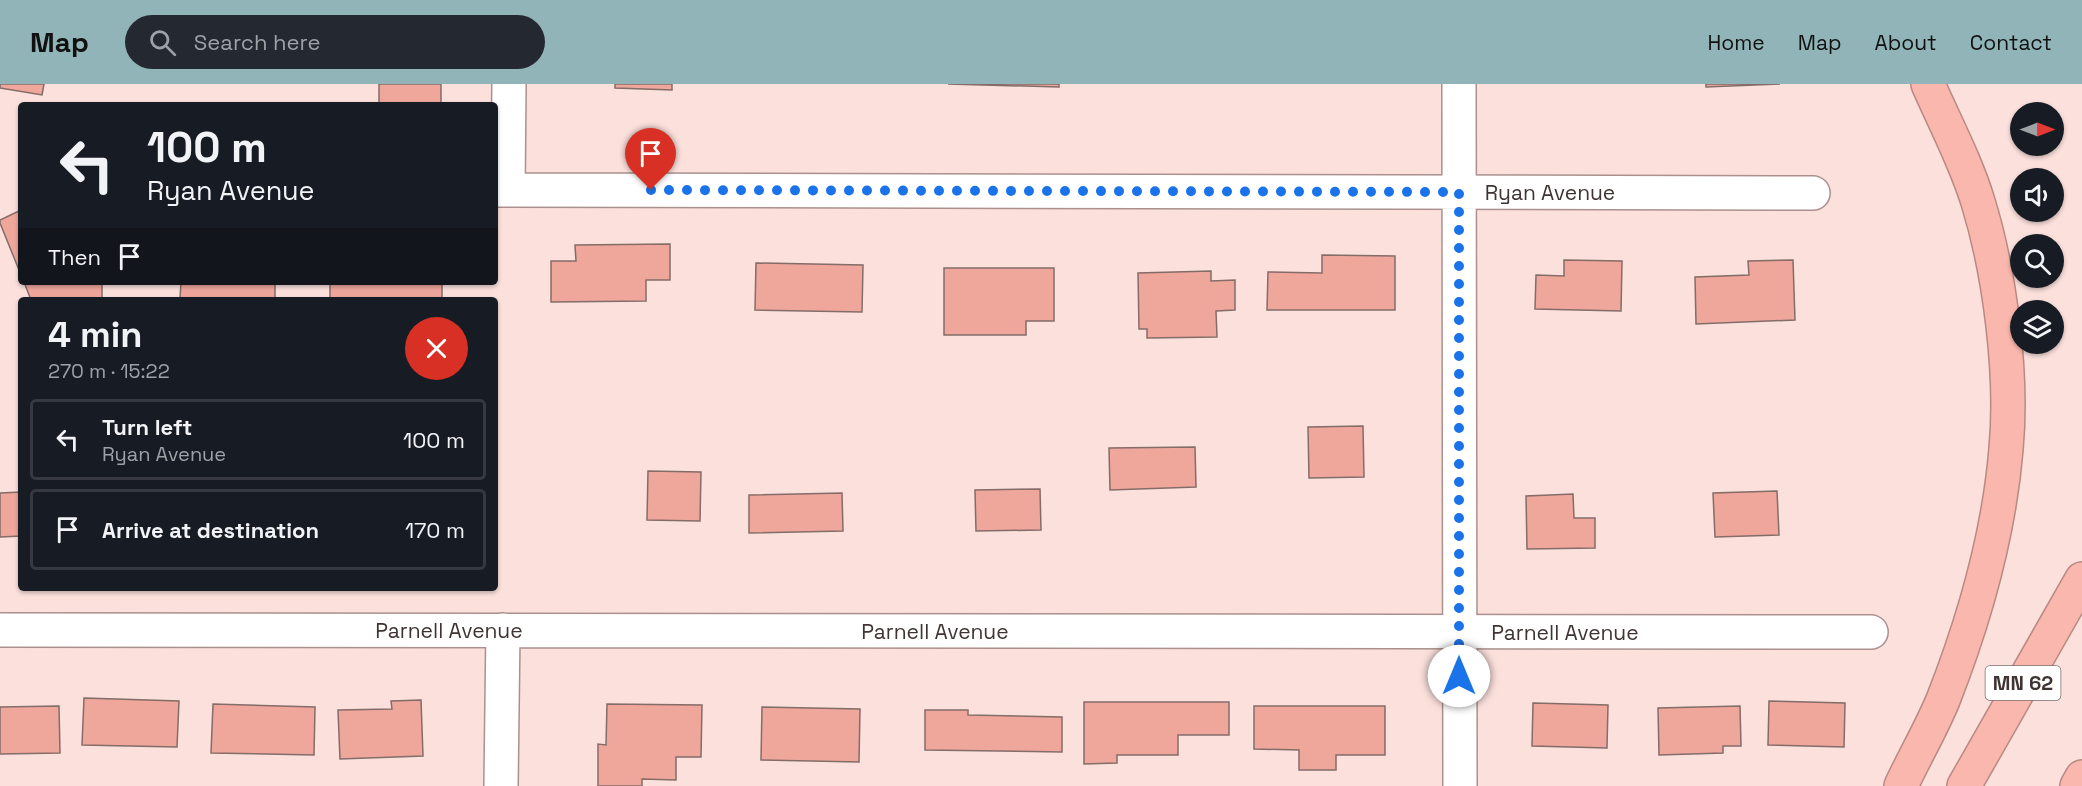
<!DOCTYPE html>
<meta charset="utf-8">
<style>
:root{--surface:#171b24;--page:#242831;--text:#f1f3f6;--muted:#9ea1a6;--line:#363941;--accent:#90b4b7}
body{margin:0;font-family:"Space Grotesk",sans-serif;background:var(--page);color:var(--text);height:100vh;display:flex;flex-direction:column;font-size:22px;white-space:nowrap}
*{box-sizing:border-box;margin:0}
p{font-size:20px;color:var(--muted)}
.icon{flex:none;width:33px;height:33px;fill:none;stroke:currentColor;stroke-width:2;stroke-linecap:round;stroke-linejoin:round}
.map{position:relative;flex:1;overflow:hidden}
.panel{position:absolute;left:18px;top:213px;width:480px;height:294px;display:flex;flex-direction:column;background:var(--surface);border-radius:6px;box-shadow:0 2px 4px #0004}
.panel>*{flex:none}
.banner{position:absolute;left:18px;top:18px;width:480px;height:183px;border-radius:6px;box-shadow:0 2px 4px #0004;background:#171b24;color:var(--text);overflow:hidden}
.needle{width:39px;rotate:90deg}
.fabs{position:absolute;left:2010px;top:18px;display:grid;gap:12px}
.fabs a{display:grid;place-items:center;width:54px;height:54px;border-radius:50%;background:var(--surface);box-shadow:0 2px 4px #0004;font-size:30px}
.pin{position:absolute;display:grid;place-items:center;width:51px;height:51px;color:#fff;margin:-62px -26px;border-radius:50% 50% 50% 0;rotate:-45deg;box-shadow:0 0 6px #0007}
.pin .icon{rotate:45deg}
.me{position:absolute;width:66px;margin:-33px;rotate:0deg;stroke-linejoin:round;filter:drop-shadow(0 0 4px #0008)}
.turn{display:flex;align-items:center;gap:21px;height:126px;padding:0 30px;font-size:27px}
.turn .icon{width:78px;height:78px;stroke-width:2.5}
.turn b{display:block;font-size:42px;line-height:51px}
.then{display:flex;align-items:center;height:57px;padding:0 30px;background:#0003;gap:12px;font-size:22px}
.round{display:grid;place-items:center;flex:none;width:63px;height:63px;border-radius:32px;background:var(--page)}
.overview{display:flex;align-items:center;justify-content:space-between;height:102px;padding:0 30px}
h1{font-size:36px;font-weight:700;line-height:45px}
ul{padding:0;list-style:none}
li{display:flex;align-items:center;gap:18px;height:81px;margin:0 12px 9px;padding:0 18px;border:3px solid var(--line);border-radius:6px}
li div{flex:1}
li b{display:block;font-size:22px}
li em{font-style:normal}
header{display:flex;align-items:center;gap:36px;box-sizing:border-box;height:84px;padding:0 30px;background:var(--accent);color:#111}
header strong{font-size:28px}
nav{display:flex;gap:33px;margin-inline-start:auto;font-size:21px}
.search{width:420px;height:54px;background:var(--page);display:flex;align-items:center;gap:15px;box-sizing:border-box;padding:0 21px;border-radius:33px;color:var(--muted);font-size:22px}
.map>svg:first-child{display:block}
</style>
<header>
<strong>Map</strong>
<div class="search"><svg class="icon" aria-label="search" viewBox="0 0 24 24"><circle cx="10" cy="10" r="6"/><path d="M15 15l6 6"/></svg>Search here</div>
<nav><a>Home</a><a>Map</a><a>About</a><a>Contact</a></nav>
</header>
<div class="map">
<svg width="2082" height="702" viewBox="0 0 2082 702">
<rect width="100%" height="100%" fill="#fbe0dc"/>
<path fill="#efa79c" stroke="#846c69" stroke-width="1.5" d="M0 0H44L42 11 0 4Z
M379 0H441V21H379Z
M615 0H672V6L615 4Z
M948 0H1059V3Z
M1706 0H1780L1706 3Z
M21 126V191L0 139V136Z
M670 160V196H646V217L551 218V177H576L575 161Z
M1322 171 1395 172V226H1267L1268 188 1322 189Z
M1564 176 1622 177 1621 227 1535 225 1536 191 1564 192Z
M1793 176 1795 236 1696 240 1695 193 1749 191 1748 177Z
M756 179 863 181 862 228 755 226Z
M944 184H1054V237H1026V251H944Z
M1211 187V197L1235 196V226L1216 227 1217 253 1147 254V245H1139L1138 189Z
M24 198H102V216H31Z
M181 198H275V215L180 214Z
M330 198H442V216H330Z
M1363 342 1364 393 1309 394 1308 343Z
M1195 363 1196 403 1110 406 1109 364Z
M648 387 701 388 700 437 647 436Z
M1040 405 1041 446 976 447 975 406Z
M1777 407 1779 451 1715 453 1713 409Z
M21 408V452L0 453V409Z
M842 409 843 447 749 449V411Z
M1573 410 1574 434H1595V464L1527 465 1526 412Z
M84 614 179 617 177 663 82 661Z
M421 616 423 672 340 675 338 626 392 625 391 617Z
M1769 617 1845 619 1844 663 1768 661Z
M1084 618H1229V651H1178V671H1117V679L1084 680Z
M1533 619 1608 621 1607 664 1532 662Z
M213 620 315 623 314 671 211 669Z
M607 620 702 621 701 673H676V696L642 695V702H598V660L606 661Z
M59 622 60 669 0 670V623Z
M1254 622H1385V671H1336V686H1299V666L1254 665Z
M1740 622 1741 662H1723V669L1659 671 1658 624Z
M762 623 860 625 859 678 761 676Z
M925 626H968V631L1062 633V668L925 666Z"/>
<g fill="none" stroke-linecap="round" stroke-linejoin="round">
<defs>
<path id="minor" d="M1459 0 1460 702
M495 106 1813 109
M508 106 509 0
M0 546 1871 548
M501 702 503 546"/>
<path id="highway" d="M1901 702C1914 674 1931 645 1943 616 1974 537 1999 450 2006 365 2013 291 2000 189 1978 118 1966 78 1945 39 1928 0
M1964 702 2082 495
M2077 702 2082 693"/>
</defs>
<use href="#minor" stroke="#aa918d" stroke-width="36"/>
<use href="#highway" stroke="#b98982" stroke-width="36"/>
<use href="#minor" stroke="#fff" stroke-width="33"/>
<use href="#highway" stroke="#fab7ad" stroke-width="33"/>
</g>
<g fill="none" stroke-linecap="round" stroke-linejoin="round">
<path stroke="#1a73e8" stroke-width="10" stroke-dasharray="0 18" d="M651 106 1459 108V592"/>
</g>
<g text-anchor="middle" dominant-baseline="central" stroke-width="6" stroke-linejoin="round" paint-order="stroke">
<rect fill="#fff" stroke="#797170" stroke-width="1.5" x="1985.5" y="582" width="75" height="34" rx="4.5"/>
<g font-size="20" font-weight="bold" fill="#3f3433">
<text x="2023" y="599">MN 62</text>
</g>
<g font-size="21" fill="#3f3433" stroke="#fff">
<text x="1550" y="108">Ryan Avenue</text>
<text x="449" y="546">Parnell Avenue</text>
<text x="935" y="547">Parnell Avenue</text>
<text x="1565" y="548">Parnell Avenue</text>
</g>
</g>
</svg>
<div class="fabs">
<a><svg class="needle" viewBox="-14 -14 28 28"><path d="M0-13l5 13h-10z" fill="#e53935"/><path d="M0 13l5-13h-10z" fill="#9ea1a6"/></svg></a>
<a><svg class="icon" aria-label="sound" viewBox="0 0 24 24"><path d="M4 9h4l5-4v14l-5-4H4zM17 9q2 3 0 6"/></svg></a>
<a><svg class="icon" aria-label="search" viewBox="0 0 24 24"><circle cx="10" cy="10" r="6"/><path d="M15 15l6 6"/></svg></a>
<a><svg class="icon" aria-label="layers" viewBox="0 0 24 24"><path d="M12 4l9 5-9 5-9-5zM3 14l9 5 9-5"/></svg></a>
</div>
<div class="pin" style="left:651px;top:106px;background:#d93025"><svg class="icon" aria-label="arrive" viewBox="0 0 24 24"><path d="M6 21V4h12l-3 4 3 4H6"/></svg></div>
<svg class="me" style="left:1459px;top:592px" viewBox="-20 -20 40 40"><circle r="19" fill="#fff"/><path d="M0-13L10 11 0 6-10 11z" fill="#1a73e8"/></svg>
<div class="banner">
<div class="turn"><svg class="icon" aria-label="left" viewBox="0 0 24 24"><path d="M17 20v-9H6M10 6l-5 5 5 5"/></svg><div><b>100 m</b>Ryan Avenue</div></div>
<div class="then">Then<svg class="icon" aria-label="arrive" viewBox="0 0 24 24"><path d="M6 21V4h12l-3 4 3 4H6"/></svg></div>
</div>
<section class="panel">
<div class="overview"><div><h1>4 min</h1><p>270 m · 15:22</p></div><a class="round" style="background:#d93025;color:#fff"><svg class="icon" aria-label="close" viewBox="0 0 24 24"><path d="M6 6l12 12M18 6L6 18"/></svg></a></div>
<ul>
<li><svg class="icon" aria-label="left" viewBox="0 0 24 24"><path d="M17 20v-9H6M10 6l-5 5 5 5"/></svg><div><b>Turn left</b><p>Ryan Avenue</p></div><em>100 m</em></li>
<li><svg class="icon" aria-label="arrive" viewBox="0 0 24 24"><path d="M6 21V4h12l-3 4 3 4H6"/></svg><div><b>Arrive at destination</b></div><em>170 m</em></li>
</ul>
</section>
</div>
